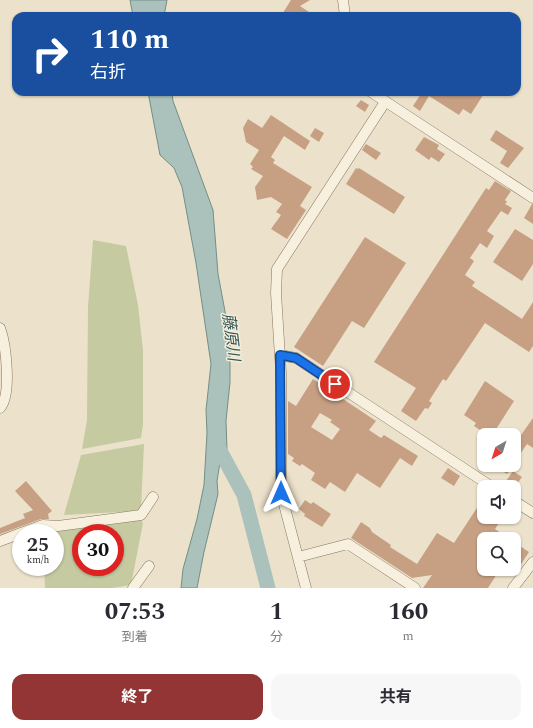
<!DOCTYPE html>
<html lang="ja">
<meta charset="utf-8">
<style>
:root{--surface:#fff;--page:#f7f7f7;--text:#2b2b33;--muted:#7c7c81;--accent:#933535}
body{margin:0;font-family:Spectral,"Noto Sans JP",serif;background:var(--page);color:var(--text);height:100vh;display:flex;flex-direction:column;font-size:15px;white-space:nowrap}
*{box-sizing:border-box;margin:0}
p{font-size:13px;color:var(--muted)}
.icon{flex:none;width:22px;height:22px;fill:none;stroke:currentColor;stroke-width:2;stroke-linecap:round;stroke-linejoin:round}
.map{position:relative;height:588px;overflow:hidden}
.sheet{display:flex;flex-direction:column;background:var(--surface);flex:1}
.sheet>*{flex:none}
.banner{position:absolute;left:12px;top:12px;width:509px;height:84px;border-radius:12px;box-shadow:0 1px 3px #0004;background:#1a4fa0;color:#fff;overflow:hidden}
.needle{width:26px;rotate:219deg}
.fabs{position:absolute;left:477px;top:428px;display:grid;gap:8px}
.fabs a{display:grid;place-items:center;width:44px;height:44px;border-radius:8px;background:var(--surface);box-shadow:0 1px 3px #0004;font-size:20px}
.speed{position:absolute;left:12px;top:524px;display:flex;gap:8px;font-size:20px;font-weight:700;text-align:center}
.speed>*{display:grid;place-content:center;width:52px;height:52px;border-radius:50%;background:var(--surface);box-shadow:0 1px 3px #0004;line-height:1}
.speed small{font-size:10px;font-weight:400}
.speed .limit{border:6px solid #d22;background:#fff;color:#111}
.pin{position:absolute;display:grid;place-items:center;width:34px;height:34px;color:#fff;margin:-17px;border:2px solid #fff;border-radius:50%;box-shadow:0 1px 4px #0007}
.me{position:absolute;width:44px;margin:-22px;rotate:0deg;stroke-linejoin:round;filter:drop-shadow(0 0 3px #0008)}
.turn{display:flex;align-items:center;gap:14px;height:84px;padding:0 12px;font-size:18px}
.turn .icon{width:52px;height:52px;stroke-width:2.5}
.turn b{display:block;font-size:28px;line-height:34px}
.eta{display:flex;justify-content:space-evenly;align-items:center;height:68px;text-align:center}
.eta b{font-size:24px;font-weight:700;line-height:28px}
.primary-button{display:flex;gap:8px;margin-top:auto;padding:8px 12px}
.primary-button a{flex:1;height:46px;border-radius:12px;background:var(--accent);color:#fff;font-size:16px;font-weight:700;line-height:46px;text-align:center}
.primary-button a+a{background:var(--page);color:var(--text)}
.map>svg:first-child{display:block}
</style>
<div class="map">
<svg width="533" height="588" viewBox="0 0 533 588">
<rect width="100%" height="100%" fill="#ece2cb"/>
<path fill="#c5caa0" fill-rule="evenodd" d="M93 240 126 246 138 305 143 350V425L141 438 82 449 87 420 88 307Z
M144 444 141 508 139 511 64 515 81 455Z
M138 516 143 523 131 585 112 588H45L44 567H55L56 528ZM81 533H115V567H81Z"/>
<path fill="#abc1bb" stroke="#728f88" d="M130 0H167L164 16H133Z
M148 92H172L173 101 213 210 218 274 230 338V382L226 421 227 450 220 462 217 481 218 494 204 552 197 588H181L183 569 197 519 204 485 207 433 206 410 211 364 196 263 182 187 174 168 160 155Z"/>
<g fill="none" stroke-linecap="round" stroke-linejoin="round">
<path stroke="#abc1bb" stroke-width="15" d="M218 447 244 495 268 588"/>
</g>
<path fill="#c7a084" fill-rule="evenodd" d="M291 0H310L300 6 315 16H281Z
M422 92H485L471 114 463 109 459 115 429 96 420 111 413 106Z
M361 100 369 105 365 112 356 106Z
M271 115 310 141 305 150 284 136 271 157 275 160 273 163 312 187 300 206 306 210 287 239 271 229 281 215 276 212 282 204 271 197 257 200 255 187 263 176 251 169 253 167 250 164 259 150 246 142 243 128 248 119 262 128Z
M315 128 324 133 319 142 310 136Z
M496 130 524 148 508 168 500 163 507 151 490 140Z
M424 137 439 145 437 149 445 154 439 162 431 157 429 160 415 150Z
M366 144 381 153 376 160 362 150Z
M356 168 358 169 359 168 405 197 394 214 346 184Z
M495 181 511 191 505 200 507 202 505 204 512 208 508 215 501 211 487 231 494 236 487 248 480 243 470 258 474 261 465 275 475 282 472 286 522 319 533 302V346L529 352 485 323 446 381 443 379 429 401 432 403 428 409 425 408 416 421 401 411 416 388 374 362 486 188 489 190Z
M532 204H533V224L524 218Z
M515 229 533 240V264L522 281 493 262Z
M365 237 406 263 364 328 352 321 323 366 294 347Z
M313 379 376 421 369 430 381 438 384 435 418 456 412 466 400 458 380 488 357 473 345 492 330 482 325 489 311 480 315 473 302 464 300 466 292 461 294 458 288 454V401L296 406ZM320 413 332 420 330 422 340 429 332 440 311 427Z
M485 381 514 401 493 434 485 429 483 432 474 426 476 423 464 415Z
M533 418V448L527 444 514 463V445Z
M493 465H513L507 474Z
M448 468 460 476 454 486 441 478Z
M513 471 522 477 515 487H509L504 484Z
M26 481 52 511 48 514 49 519H41L0 534V528L25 518 23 514 33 510 15 491Z
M484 497V517H503L495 529 510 539H484V569H500L488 588H423L432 575 412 578 351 538 361 522 370 528 372 532 391 545 390 547 417 564 437 533 454 543Z
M305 500 311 504 313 502 331 514 322 527 304 516 305 514 299 509Z
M514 542 529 552 514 575Z"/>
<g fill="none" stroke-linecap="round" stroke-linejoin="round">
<defs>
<path id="street" d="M343 0 345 16
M371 92 533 198
M0 328C6 344 12 395 0 408
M280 355 296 358 492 487
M514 501 533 513
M21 533 43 525 58 526 141 515 153 497
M0 541 21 533
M298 557 348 544 415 588
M133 588 149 566
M306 588 281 493V373L276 293 277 269 385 102
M513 588 533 562"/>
</defs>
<use href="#street" stroke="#887560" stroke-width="11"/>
<use href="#street" stroke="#f7f0de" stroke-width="10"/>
</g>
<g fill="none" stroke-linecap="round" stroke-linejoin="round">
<defs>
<path id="route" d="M281 493 280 355 296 358 335 384"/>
</defs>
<use href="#route" stroke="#114b97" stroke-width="10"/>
<use href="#route" stroke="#1a73e8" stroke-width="7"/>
</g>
<g text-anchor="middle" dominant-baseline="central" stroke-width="3" stroke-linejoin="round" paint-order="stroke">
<g font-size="16" font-style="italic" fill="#335856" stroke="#f4eddb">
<text transform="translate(231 337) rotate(83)">藤原川</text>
</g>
</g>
</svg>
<div class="fabs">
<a><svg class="needle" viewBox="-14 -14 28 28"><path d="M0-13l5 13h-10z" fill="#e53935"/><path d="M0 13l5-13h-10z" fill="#7c7c81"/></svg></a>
<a><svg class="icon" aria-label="sound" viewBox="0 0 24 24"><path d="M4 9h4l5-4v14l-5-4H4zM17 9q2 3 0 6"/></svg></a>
<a><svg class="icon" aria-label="search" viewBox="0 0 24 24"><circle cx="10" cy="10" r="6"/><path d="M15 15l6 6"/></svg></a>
</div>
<div class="speed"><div>25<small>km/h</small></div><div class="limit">30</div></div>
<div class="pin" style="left:335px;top:384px;background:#d93025"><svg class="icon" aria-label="arrive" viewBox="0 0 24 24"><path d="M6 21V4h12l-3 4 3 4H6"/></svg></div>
<svg class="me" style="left:281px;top:493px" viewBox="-20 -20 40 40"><path d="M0-17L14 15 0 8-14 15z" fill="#1a73e8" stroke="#fff" stroke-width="4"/></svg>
<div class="banner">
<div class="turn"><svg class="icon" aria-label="right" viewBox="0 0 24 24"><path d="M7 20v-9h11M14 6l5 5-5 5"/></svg><div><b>110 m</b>右折</div></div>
</div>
</div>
<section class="sheet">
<div class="eta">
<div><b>07:53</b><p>到着</p></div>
<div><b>1</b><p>分</p></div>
<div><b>160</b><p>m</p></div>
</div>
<div class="primary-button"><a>終了</a><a>共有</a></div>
</section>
